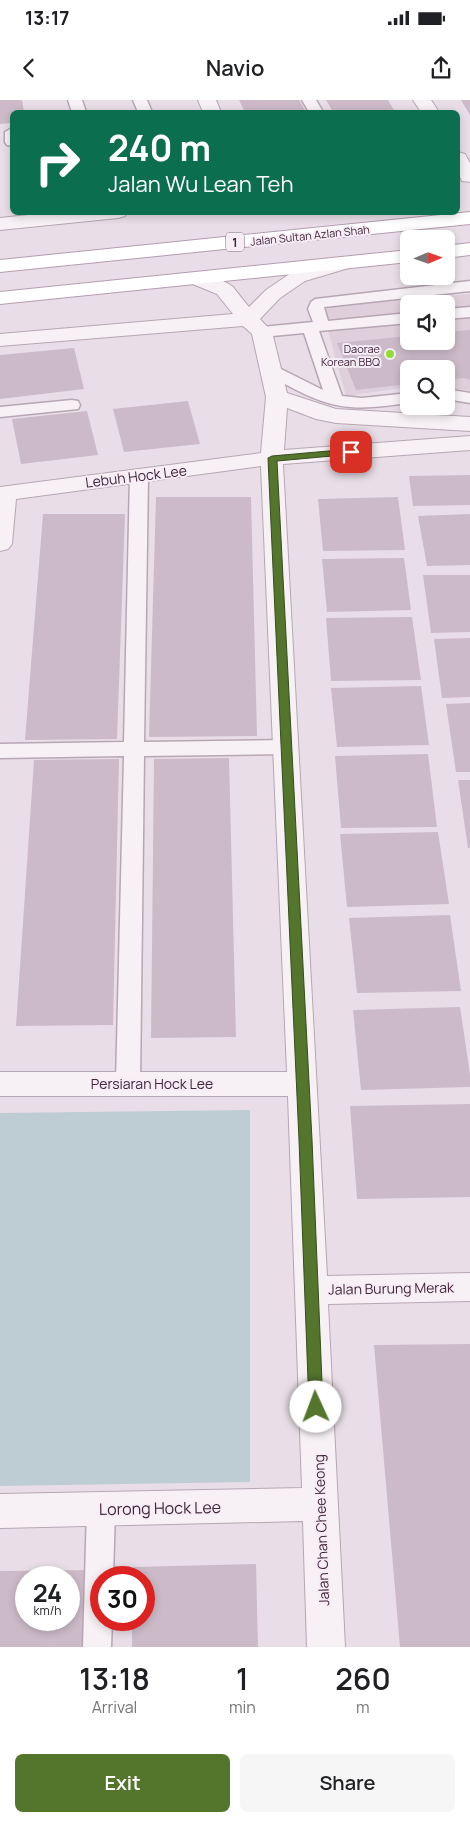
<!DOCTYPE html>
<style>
:root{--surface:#fff;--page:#f6f6f6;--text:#202124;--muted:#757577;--accent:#54752c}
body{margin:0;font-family:Manrope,sans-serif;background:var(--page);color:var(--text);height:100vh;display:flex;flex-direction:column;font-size:19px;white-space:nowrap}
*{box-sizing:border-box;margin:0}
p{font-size:16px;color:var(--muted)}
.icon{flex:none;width:28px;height:28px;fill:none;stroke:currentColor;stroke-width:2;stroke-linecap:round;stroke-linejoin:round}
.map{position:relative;height:1547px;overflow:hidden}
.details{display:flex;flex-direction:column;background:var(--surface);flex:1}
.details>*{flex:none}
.hud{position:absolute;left:10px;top:10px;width:450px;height:105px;border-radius:8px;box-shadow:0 2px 8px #0003;background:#0b6e4f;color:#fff;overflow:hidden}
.needle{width:32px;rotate:88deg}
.controls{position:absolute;left:400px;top:130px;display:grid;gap:10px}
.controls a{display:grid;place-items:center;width:55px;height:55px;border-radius:8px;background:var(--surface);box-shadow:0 2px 8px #0003;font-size:25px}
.speed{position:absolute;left:15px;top:1466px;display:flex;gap:10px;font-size:25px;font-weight:700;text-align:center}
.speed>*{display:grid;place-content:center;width:65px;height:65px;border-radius:50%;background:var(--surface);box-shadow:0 2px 8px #0003;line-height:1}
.speed small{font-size:12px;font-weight:400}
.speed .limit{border:8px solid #d22;background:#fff;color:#111}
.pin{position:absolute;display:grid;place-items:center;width:42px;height:42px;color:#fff;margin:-21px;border-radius:10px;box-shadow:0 2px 8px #0006}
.me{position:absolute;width:55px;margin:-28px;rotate:358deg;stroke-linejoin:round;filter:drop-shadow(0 0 4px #0008)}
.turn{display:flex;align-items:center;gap:18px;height:105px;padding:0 15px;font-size:22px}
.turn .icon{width:65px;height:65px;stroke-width:2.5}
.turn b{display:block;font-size:35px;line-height:42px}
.eta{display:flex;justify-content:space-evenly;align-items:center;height:85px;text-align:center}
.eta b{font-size:30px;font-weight:600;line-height:35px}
.button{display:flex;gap:10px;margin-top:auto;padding:10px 15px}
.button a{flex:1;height:58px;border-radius:8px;background:var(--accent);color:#fff;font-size:20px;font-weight:600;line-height:58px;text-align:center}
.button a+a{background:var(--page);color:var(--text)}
.status{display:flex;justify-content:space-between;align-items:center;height:35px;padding:0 25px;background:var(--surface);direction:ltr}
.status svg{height:14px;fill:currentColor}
header{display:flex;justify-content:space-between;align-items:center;height:65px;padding:0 15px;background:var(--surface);font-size:22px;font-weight:600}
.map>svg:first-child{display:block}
</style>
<div class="status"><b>13:17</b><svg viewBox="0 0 49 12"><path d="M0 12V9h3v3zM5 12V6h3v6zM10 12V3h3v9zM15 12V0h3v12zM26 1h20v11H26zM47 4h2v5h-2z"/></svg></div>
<header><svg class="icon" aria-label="back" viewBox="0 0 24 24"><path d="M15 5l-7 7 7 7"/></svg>Navio<svg class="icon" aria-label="share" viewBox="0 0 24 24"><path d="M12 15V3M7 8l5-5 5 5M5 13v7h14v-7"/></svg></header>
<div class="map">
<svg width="470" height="1547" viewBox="0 0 470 1547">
<rect width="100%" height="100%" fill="#e9dee7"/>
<path fill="#decfdb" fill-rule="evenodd" d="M470 194V291L446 287V269H409V287L346 296 321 205ZM409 204H446V241H409Z"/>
<path fill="#beccd4" d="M250 1010V1382L0 1386V1013Z"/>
<path fill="#ccbac8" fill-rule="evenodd" d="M0 0H22L24 12H12V23L0 24Z
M239 0H299L306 12H245Z
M326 0H388L395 12H333Z
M461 0H470V15Z
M470 230V280L464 278 446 280V269H409V284L356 290 337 243 409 236V241H446V232Z
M74 248 84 289 0 299V255Z
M188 301 200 344 124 352 113 309Z
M87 311 98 355 21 364 12 319Z
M470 375V405L413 406 409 376Z
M156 397H251L257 636 149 637Z
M398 397 405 450 323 451 318 399Z
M43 414H125L117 639 25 640Z
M470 414V465L427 466 418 416Z
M404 458 411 510 327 512 322 459Z
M423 475H470V532L431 533Z
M412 517 421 580 331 581 326 518Z
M470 538V597L442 598 434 539Z
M421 586 429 645 337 647 331 588Z
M470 603V672H456L446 604Z
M428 654 437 727 341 728 335 656Z
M229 658 236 937 151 938 154 659Z
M119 659 113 925 16 926 34 660Z
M458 680H470V748H468Z
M438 732 449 804 347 807 340 734Z
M450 815 461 891 357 893 349 818Z
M460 907 470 974V987L361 990 353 910Z
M470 1004V1097L357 1099 350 1006Z
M470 1244V1547H400L374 1245Z
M256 1464 258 1547H132V1520H144V1478H133V1467Z
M89 1470 86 1547H0V1471ZM26 1478H69V1520H26Z"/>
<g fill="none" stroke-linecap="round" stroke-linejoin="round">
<defs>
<path id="service" d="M68 0H82L86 12H72Z
M133 0H147L152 12H138Z
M302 0H316L323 12H309Z
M12 28V46L7 45 5 42V32Z
M470 181V191L324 207 328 221 409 213V223L319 231 342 296 362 298 409 293V303C389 305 370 309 350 307 319 305 291 287 263 272L261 269 263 266H275L323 290 304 233 262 237 256 235 254 232 256 229 262 227 313 222 308 209 311 202 315 199Z
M470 207V217L446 219V209Z
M446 289 470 293V303L446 299Z
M72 300 78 301 80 305 78 309 0 317V307Z
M139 371 145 372 148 376 144 642 286 640 293 642 296 647 293 652 286 654 144 656 140 983 136 989 128 992 120 989 116 983 124 656 0 658V644L124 642 130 376 133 372Z
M101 1396 111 1400 115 1409 113 1478H101V1520H112L111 1547H83L87 1409 91 1400Z"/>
<path id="minor" d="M198 0H216L221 12H203Z
M413 0H431L439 12H421Z
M458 52 465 54 470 63V82L462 81 458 73Z
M56 112H127L125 116 118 118 0 130V118Z
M345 157 352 159 355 163 352 167 305 181 280 198 260 219 272 232 287 293 336 309 470 317V331L336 323 316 319 287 308 284 350 470 336V350L283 364 327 1176 470 1173V1201L328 1204 345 1547H307L303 1421 0 1428V1394L302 1388 288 996H0V972H287L261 366 16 399 12 444 8 449 0 451V387L261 353 266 297 252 234 243 226 0 246V234L233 214 217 194 190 183 187 179 190 175C200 172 225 180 233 187 238 193 243 200 249 207L266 190 291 173Z"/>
<path id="primary" d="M470 112V124L0 172V160Z
M470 143V155L446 158V146Z
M409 150V162L0 204V192Z"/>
</defs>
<use href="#service" stroke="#b7a6b3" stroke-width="3"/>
<use href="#minor" stroke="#b7a6b3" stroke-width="2"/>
<use href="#primary" stroke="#b69cb1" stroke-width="2"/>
<use href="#service" fill="#f7f1f5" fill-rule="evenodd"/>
<use href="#minor" fill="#f7f1f5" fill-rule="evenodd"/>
<use href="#primary" fill="#fff" fill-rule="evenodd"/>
</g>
<path fill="#54752c" stroke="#374c1d" d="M351 349 355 352 354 354 277 361 312 1040 323 1307 321 1311 316 1313 311 1311 309 1307 299 1040 268 358 272 356Z"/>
<circle fill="#93dc35" stroke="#f6edf5" stroke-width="2" cx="390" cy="254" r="5"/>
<g text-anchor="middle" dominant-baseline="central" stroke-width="4" stroke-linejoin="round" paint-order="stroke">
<g font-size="11" fill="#41253b" stroke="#f6edf5">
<text transform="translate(310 135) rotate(-6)">Jalan Sultan Azlan Shah</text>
</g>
<g font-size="11" fill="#41253b" stroke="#f6edf5" text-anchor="end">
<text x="380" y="248">Daorae<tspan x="380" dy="13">Korean BBQ</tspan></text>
</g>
<rect fill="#f6edf5" stroke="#776173" stroke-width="1" x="226" y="132.5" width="18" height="19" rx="4"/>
<g font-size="12" font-weight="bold" fill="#41253b">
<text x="235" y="142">1</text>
</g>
<g font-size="14" fill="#41253b" stroke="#f6edf5">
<text transform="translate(136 376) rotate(-7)">Lebuh Hock Lee</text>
<text x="152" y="983">Persiaran Hock Lee</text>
<text transform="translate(391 1188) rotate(-1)">Jalan Burung Merak</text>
<text transform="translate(321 1430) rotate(-92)">Jalan Chan Chee Keong</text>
</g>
<g font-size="16" fill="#41253b" stroke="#f6edf5">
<text transform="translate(160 1408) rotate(-1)">Lorong Hock Lee</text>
</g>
</g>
</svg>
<div class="controls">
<a><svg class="needle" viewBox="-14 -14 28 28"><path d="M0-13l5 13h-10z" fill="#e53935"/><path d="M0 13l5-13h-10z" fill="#757577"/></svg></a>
<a><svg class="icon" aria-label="sound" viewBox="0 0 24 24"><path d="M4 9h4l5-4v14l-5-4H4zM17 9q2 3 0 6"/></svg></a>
<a><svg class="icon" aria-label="search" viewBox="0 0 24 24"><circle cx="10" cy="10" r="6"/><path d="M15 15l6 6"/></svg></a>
</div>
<div class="speed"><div>24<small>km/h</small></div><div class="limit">30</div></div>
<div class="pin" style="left:351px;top:352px;background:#d93025"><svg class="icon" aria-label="arrive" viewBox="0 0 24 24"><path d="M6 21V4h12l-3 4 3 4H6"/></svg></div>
<svg class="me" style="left:316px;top:1307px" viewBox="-20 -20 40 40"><circle r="19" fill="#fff"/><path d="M0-13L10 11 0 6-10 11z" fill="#54752c"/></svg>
<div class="hud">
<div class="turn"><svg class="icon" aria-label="right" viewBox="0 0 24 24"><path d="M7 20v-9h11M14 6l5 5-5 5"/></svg><div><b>240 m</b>Jalan Wu Lean Teh</div></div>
</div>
</div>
<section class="details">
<div class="eta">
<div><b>13:18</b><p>Arrival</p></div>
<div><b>1</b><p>min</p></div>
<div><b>260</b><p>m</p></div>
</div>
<div class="button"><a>Exit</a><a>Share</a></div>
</section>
